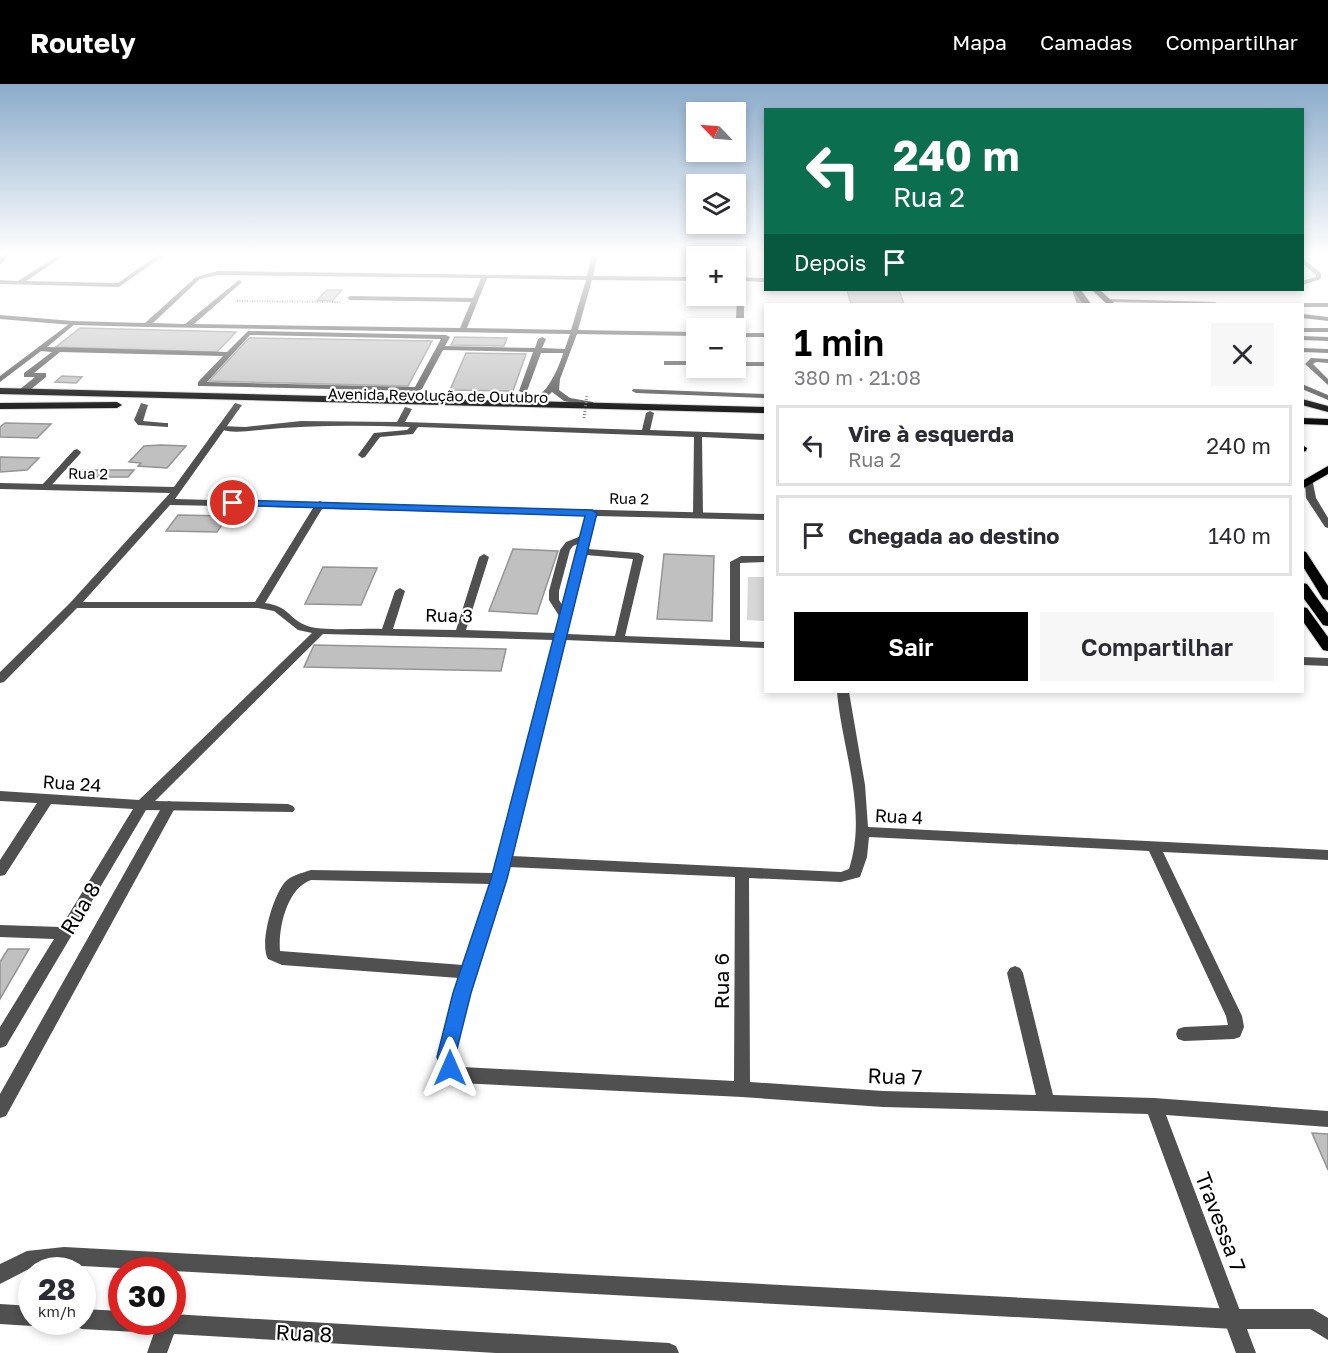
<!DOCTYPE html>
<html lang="pt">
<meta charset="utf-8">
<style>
:root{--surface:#fff;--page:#f7f7f7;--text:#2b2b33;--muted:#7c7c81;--line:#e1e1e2;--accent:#000}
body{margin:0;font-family:"Golos Text",sans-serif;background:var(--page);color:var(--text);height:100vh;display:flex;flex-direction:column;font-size:22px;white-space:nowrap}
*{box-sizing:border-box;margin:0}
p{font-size:20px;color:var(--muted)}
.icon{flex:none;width:33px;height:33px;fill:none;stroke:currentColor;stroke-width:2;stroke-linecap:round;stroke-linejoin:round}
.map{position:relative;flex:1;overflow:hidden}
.panel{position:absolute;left:764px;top:219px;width:540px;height:390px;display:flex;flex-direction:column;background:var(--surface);border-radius:0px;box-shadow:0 3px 9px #0003}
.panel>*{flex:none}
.banner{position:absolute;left:764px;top:24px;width:540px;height:183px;border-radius:0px;box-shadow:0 3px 9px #0003;background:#0b6e4f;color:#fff;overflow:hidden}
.needle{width:39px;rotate:295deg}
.controls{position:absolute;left:686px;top:18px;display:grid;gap:12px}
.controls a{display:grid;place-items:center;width:60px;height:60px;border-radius:0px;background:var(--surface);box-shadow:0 3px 9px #0003;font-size:30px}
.speed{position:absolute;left:18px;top:1173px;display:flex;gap:12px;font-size:30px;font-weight:700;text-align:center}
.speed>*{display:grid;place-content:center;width:78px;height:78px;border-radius:50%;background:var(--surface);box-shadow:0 3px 9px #0003;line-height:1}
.speed small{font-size:15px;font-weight:400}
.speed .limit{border:9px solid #d22;background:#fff;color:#111}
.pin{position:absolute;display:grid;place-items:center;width:51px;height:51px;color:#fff;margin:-26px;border:3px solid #fff;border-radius:50%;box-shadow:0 2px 6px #0007}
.me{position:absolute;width:66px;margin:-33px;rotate:0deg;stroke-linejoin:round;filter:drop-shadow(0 0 4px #0008)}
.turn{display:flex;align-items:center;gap:21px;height:126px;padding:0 30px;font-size:27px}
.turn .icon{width:78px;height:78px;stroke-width:2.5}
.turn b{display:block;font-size:42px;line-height:51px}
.then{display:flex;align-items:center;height:57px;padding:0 30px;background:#0003;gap:12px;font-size:22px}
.round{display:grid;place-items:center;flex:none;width:63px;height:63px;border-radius:0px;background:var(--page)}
.summary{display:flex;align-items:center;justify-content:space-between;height:102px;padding:0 30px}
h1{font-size:36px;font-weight:600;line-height:45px;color:var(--accent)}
.cta{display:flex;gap:12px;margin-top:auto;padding:12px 30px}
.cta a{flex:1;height:69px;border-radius:0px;background:var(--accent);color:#fff;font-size:24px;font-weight:600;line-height:69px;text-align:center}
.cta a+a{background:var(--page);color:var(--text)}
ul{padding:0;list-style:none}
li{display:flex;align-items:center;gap:18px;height:81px;margin:0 12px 9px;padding:0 18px;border:3px solid var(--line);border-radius:0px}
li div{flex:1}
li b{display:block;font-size:22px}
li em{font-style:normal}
header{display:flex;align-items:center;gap:36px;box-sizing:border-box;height:84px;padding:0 30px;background:var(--accent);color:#fff}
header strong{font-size:28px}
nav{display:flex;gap:33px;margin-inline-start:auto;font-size:21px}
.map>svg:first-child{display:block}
</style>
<header>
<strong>Routely</strong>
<nav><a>Mapa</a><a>Camadas</a><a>Compartilhar</a></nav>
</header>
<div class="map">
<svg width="1328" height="1269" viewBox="0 0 1328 1269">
<rect width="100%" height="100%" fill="#fff"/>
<path fill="#d7d7d7" d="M748 493H765V537L747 536Z"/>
<path fill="#c0c0c0" stroke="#949494" stroke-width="1.5" d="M327 206H342L332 217 317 216Z
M847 206H899L904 220H851Z
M80 244 236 248 217 268 56 263Z
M455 253 507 254 504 262 451 261Z
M249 254 432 257 408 302 209 297Z
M466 269 526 270 513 307 450 306Z
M62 292 82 293 76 299 55 298Z
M5 339 51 340 37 354 0 353V343Z
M144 362 160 361 186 362 167 384 138 382 141 379 129 378Z
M0 373 39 374 27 386 0 388Z
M74 386H134L128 393H68Z
M178 431 228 432 217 448 166 447Z
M513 465 558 467 537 530 489 527Z
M664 470 714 472 712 537 657 535Z
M323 483 377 484 361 521 305 520Z
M314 561 506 565 501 587 304 583Z
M8 865H29L0 915V878Z
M1312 1049 1328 1050V1086Z"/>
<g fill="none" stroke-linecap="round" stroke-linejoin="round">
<defs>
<path id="primary" d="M4 170H12L0 180V174Z
M1073 206H1081L1091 220H1083Z
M1092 206H1100L1115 220H1107Z
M0 304 765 323V329L0 310Z
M1302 315 1328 322V328L1302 321Z
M0 319 117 318 122 321 117 324 0 325Z
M1302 334 1328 335V341L1302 340Z
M1302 361 1307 364 1306 367 1302 368Z
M1328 382V390L1302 405V397Z
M1302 467 1306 468 1328 502V516L1323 515 1302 481Z
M1302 499 1307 500 1328 529V542L1323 541 1302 512Z
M1302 523 1307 524 1328 553V567L1323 566 1302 536Z"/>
</defs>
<use href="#primary" stroke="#dbdbdb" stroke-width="2"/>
<path stroke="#727272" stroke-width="2" stroke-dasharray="1 1.5" stroke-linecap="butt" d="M237 217 340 218"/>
<path fill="#505050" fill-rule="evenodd" d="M1302 174 1321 189V195L1302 201V197L1316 193V191L1302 179Z
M1072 206H1078L1083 220H1077Z
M1109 215 1215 218 1218 220 1107 218V216Z
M1302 219H1328V223H1302V220H1299Z
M1302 230 1328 233V237L1302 234Z
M73 237 75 238V240L47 263 227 268 248 247 446 251 450 253 445 262 535 264 538 255 542 253 546 255 542 264 566 265 570 267 566 269H541L527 307 523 309 519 307 533 268 443 266 422 305 418 307 201 302H198V298L223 272 60 268 34 289H46V293L25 310H19V306L35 293H24V289L52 268 41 267 0 298V292ZM250 251 441 255 415 303 207 298Z
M1302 244H1328V248H1302Z
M1302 252 1328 253V257L1302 256Z
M1302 264 1328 265V269L1302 268Z
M1311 274 1328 275V279L1316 278 1313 280 1328 295V301L1305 280Z
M1302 300 1328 311V316L1302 305Z
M633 305 765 310V314L636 309 632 307Z
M141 319 148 321 143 337 165 339H168V343L138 341 134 336Z
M405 323 412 325 405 338 642 346 646 329 650 327 654 329 650 346 765 350V356L702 353 703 431 698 434 693 431 694 353 418 343 413 350 380 353 365 373 362 374 358 371 374 349 407 346 410 343C359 341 309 341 259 346 247 347 228 350 218 344L222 342 245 343 301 337 397 338Z
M77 365 81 368 80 370 48 405H42V401L74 366Z
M1309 396 1313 399 1316 414 1328 434V444L1325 443 1306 414 1305 399Z
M586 450 591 453 589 455 573 462 570 466 559 507V516L570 533 565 536 561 535 549 516V507L560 466 566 458Z
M169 717 174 719 176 722 6 1032 0 1034V1010L164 719Z
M64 1163 1234 1225H1313L1328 1234V1256L1310 1245H1234L64 1181 29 1185 0 1200V1180L27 1167Z"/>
<path fill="#505050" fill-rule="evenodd" d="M60 170H67L26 197 118 199 159 170H166L119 203 0 200V196L18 197Z
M592 170H598L593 192 696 193V197L592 196 578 246 696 248V252L577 250 560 295 559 306 570 314 593 318 594 320 590 322 564 317 552 308C543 319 517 326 505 319 513 314 524 316 533 314 553 308 563 269 570 250L147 243 73 241 0 235V231L73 237 145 239 196 193 218 187 587 192ZM218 191 481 194 473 214 350 212 347 214 350 216 471 218 460 244 194 240 241 199 242 198 239 196 185 240 153 239 200 195ZM487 194 586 196 571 246 467 244Z
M735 193 765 194V198L744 197V249H765V253H735L738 197H735Z
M664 277H696V281H664Z
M735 278H765V282H735Z
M235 319 242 321 175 415 316 419 320 417 324 419 765 430V436L596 432 588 465 639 469 644 472 625 552 730 556V478L741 472H765V478L740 479V557L765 558V564L565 556 512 772 841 788 849 785C868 728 842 665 837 608H849L865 701 868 743 1328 766V776L1163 768 1242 932 1244 943 1240 953 1234 955 1184 957 1178 955 1176 950 1178 945 1184 943 1228 941 1226 932 1149 767 869 753 867 773 860 793 841 798 749 794 750 998 883 1007 1036 1011 1007 889 1010 884 1015 882 1020 884 1023 889 1053 1011 1154 1014 1328 1027V1043L1166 1031 1256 1269H1236L1148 1030 883 1023 742 1013 459 999 444 989 438 973 459 894 282 881 268 875C259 859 273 812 285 798 292 791 302 789 311 786L493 789 554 556 323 550 155 717 288 720 293 722 295 725 293 728 146 726 6 962 0 964V943L54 855 0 853V841L61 843 133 725 51 720 5 791 0 792V776L37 719 0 717V707L139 716 312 549 298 546 274 527 258 524H77L4 598 0 599V588L70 519 170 409 0 405V399L174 403ZM170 421 313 424 255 518H83ZM322 425 587 431 556 549 466 546 489 473 484 470 479 473 456 546 393 545 405 507 400 504 395 507 382 545C364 544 320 548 305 541 287 533 290 523 265 519ZM586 471 633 475 615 552 567 550ZM509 783 735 793 734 997 462 983 456 979 454 973 476 888ZM311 796 490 800 463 881 280 867C278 844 287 804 311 796Z
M1302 573 1328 574V582L1302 581Z
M0 1220 32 1222V1238H40L39 1239 32 1242 0 1240Z
M82 1225 122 1227V1238H172V1230L669 1259 676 1262 679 1269H496L174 1250 167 1269H147L154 1249 82 1245 75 1242 73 1238H82Z"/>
<use href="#primary" fill="#000" fill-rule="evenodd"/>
<path stroke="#727272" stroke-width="3" stroke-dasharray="1 2" stroke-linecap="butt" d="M584 334 587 311"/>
</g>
<linearGradient id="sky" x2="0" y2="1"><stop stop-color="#8aabca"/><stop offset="0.49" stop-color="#fff"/><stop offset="1" stop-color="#fff" stop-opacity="0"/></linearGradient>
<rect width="1328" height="348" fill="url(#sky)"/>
<path fill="#1a73e8" stroke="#114b97" stroke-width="1.5" d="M233 416 592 426 597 429 507 795 471 909 455 973 460 984 457 990 450 993 444 990 437 973 453 909 491 795 585 432 229 421 228 419Z"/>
<g text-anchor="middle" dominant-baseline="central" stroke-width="4.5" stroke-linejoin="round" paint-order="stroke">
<g font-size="15" fill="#000" stroke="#fff">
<text transform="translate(438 311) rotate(1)">Avenida Revolução de Outubro</text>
<text transform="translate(88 389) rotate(1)">Rua 2</text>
<text transform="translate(629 414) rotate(1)">Rua 2</text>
</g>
<g font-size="18" fill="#000" stroke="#fff">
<text transform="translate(449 531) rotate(1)">Rua 3</text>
<text transform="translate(72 699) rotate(4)">Rua 24</text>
<text transform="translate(899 732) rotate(3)">Rua 4</text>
</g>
<g font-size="21" fill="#000" stroke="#fff">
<text transform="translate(80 824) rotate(-59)">Rua 8</text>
<text transform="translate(721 897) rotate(-90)">Rua 6</text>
<text transform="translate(895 992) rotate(2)">Rua 7</text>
<text transform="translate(1221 1138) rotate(69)">Travessa 7</text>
<text transform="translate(304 1249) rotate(3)">Rua 8</text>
</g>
</g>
</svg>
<div class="controls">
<a><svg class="needle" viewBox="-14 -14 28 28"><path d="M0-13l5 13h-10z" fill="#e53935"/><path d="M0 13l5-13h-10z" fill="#7c7c81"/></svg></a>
<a><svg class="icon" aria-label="layers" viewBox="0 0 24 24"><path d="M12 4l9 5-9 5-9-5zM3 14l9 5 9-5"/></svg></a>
<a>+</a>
<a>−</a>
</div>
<div class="speed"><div>28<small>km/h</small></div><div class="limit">30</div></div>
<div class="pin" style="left:233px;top:419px;background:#d93025"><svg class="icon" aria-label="arrive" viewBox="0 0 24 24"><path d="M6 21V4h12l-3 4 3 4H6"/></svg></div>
<svg class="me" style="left:450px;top:984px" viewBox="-20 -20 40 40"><path d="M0-17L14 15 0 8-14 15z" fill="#1a73e8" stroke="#fff" stroke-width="4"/></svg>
<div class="banner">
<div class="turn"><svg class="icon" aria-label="left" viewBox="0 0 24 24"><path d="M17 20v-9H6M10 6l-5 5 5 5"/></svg><div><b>240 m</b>Rua 2</div></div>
<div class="then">Depois<svg class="icon" aria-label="arrive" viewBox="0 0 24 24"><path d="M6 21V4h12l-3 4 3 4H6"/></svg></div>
</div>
<section class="panel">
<div class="summary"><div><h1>1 min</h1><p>380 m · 21:08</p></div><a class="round"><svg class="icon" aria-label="close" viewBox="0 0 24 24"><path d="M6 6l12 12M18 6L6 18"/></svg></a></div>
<ul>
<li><svg class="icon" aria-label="left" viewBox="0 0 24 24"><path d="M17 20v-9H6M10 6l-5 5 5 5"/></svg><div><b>Vire à esquerda</b><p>Rua 2</p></div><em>240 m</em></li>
<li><svg class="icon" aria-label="arrive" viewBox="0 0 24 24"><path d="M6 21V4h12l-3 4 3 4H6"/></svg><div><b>Chegada ao destino</b></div><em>140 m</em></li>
</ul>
<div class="cta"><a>Sair</a><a>Compartilhar</a></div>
</section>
</div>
